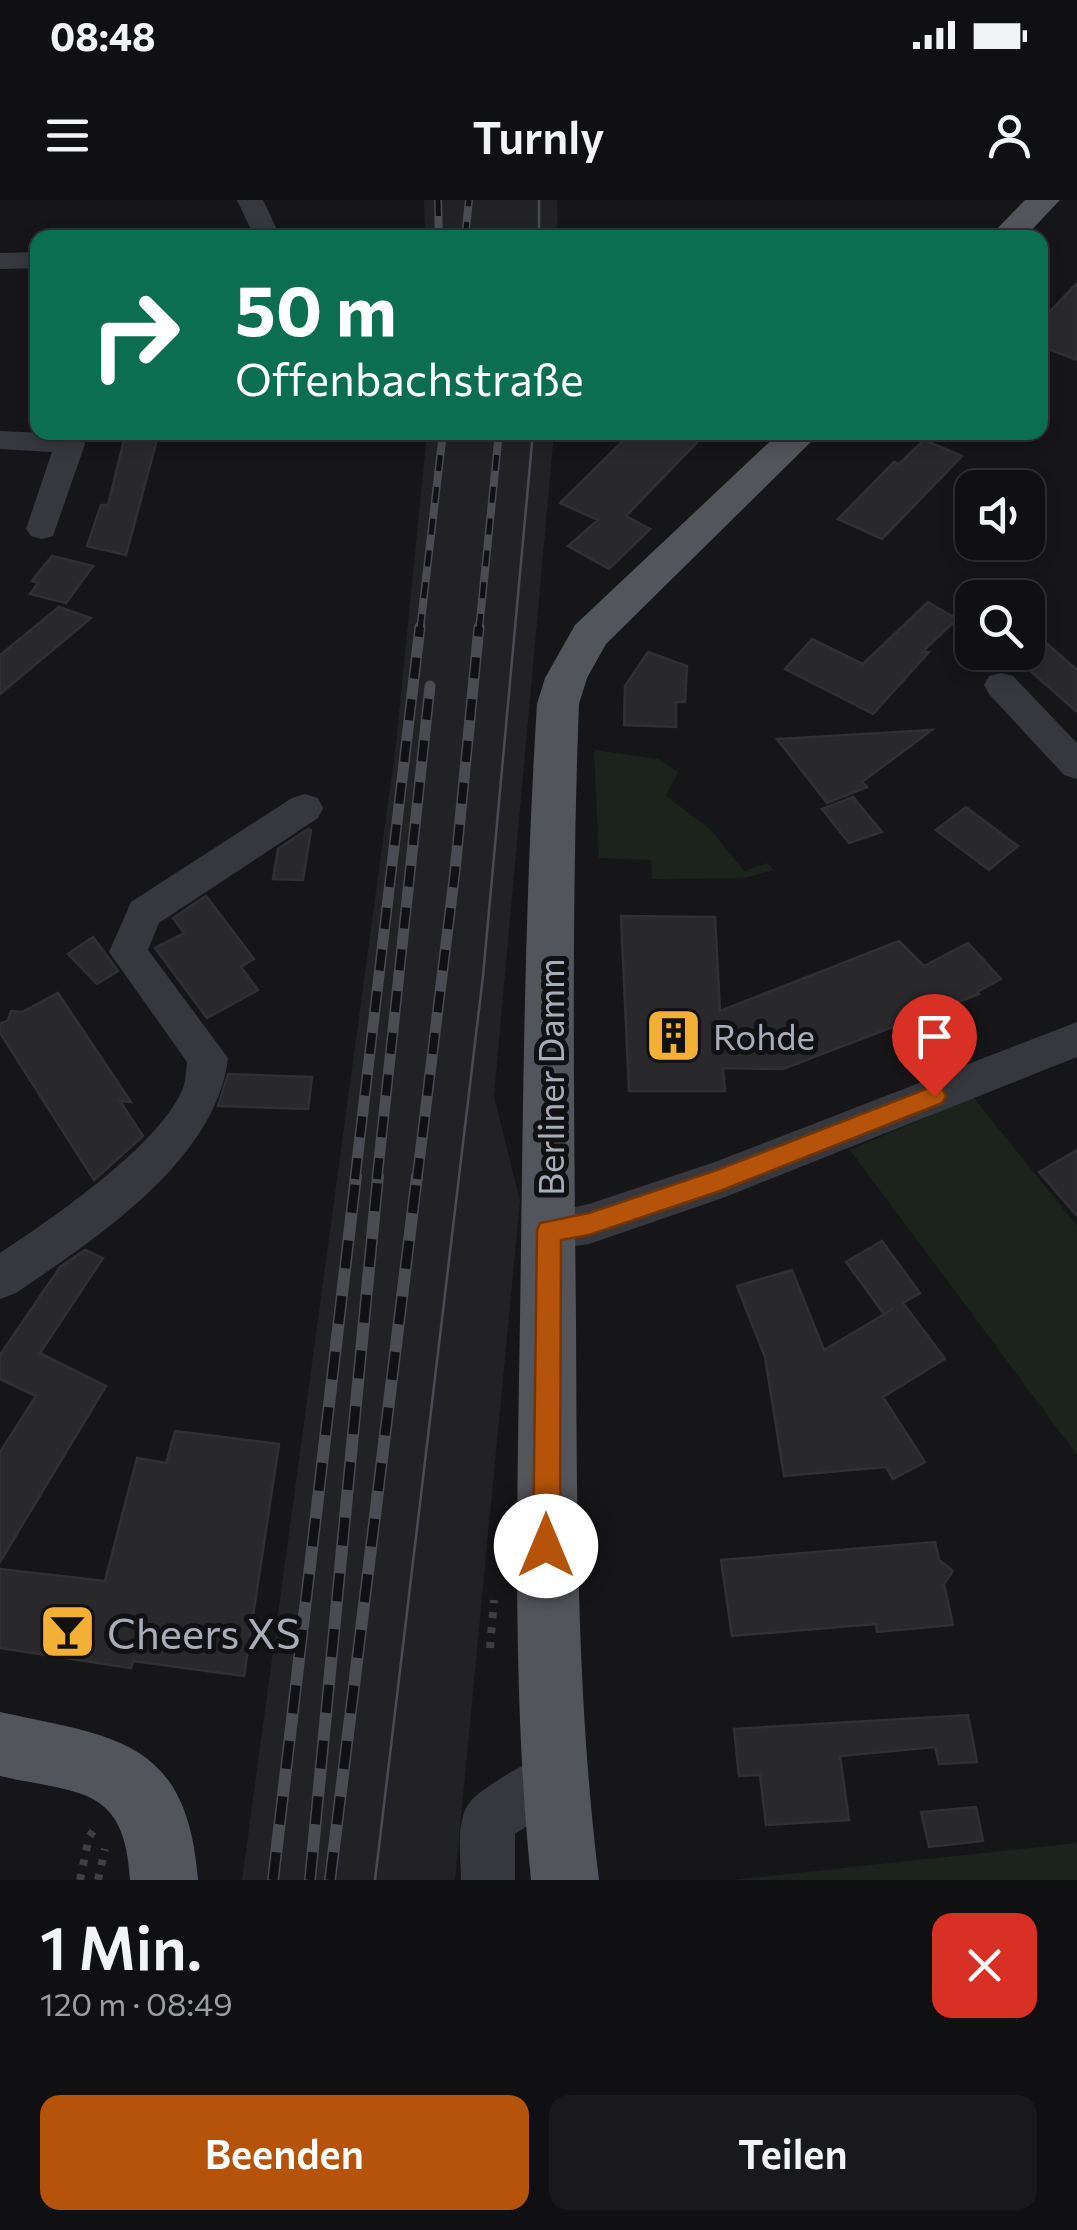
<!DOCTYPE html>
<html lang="de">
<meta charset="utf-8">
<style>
:root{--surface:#101012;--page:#19191b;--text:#f1f3f6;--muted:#9c9d9f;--line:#303032;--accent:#b45309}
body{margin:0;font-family:Commissioner,sans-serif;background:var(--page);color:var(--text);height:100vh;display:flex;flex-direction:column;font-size:38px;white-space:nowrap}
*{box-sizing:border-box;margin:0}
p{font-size:32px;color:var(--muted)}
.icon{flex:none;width:55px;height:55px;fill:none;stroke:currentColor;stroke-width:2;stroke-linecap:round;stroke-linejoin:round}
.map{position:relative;height:1680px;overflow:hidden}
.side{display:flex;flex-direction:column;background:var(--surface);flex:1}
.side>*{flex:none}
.top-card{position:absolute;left:30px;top:30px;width:1018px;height:210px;border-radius:20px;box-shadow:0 5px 15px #0003,0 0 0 2px var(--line);background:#0b6e4f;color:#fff;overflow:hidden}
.controls{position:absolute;left:955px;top:270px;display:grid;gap:20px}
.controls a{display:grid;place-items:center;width:90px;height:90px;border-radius:20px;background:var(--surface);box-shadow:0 5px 15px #0003,0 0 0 2px var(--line);font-size:50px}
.pin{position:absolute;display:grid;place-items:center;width:85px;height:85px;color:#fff;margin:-102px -42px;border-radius:50% 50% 50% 0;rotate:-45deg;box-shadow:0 0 10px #0007}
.pin .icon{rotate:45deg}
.me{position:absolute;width:110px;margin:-55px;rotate:0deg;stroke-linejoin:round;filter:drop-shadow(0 0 8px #0008)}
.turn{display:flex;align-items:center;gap:35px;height:210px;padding:0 40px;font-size:45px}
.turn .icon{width:130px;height:130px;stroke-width:2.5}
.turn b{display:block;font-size:70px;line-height:85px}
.round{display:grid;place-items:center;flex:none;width:105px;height:105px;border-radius:20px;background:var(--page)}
.summary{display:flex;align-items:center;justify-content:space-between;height:170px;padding:0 40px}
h1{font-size:60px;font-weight:600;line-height:75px}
.primary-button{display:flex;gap:20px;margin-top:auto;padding:20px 40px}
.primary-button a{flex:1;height:115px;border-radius:20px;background:var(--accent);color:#fff;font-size:40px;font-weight:600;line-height:115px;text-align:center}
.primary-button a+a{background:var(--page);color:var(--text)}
.status{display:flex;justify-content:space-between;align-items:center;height:70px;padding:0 50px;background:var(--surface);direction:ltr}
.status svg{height:28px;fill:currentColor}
header{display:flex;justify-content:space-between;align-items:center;height:130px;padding:0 40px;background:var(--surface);font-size:45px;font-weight:600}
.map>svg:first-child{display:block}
</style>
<div class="status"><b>08:48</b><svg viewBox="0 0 49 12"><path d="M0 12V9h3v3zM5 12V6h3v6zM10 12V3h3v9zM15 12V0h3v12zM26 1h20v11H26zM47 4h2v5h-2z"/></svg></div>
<header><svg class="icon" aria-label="menu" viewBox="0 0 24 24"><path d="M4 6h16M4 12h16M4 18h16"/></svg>Turnly<svg class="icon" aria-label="person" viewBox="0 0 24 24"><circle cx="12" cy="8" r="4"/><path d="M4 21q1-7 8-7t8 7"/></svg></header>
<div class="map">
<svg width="1077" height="1680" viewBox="0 0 1077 1680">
<rect width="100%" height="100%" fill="#161618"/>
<path fill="#222225" d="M424 0H557L558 37H425Z
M427 233H554L494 896 520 1001 455 1680H242L396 544Z"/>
<path fill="#1c231d" d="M594 550 658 559 678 572 666 596 710 629 744 671 768 663 774 670 744 678 652 679 651 660 599 658Z
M973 897 1077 1026V1255L850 950Z
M1077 1643V1680H732Z"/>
<path fill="#29292c" stroke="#303034" stroke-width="2.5" d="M1077 83V160L1040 146V122Z
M126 232H159L126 355 87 346 101 305H108Z
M632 232H707L626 316 650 329 609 369 568 346 598 320 560 303Z
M924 240 962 256 882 339 838 319 894 262 899 264Z
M52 356 93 366 66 403 30 394 38 383 32 381Z
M928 402 957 419 922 452H929L873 514 785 469 812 439 863 464Z
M59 407 91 418 0 494V455Z
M1028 427 1077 470V512L1028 469Z
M648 452 687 466 685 502H676V527L624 525 625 486Z
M932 530 862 582 867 587 827 603 777 539Z
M853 597 882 632 849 643 822 609Z
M966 607 1018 646 989 670 936 630Z
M308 629 311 630 303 680 273 679 278 649Z
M206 696 254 759 241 767 258 790 207 818 155 748 184 733 173 718Z
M621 716 715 717 720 811 899 741 924 766 968 743 1001 779 977 792 979 794 783 869 723 868 725 891H629Z
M93 737 118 771 97 784 68 754Z
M58 793 131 902 120 901 143 936 94 980 0 833V824L8 820 11 811 22 812Z
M228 874 312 877 308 909 218 906Z
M1077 950V1016L1039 972Z
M882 1041 920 1093 903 1103 945 1159 883 1197 925 1262 893 1279 886 1267 784 1276 765 1157 737 1086 792 1070 824 1150 893 1109 884 1114 846 1062Z
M85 1050 103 1058 40 1153 106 1186 0 1362V1252L36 1196 0 1179V1155L60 1067Z
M175 1231 279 1244 244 1476 133 1461 131 1468 0 1448V1369L105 1381 137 1258 166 1263Z
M935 1342 939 1360 953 1371 944 1384 953 1425 877 1432 876 1424 732 1436 721 1360Z
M968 1515 977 1562 939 1564 935 1547 840 1556 849 1620 766 1625 760 1575 739 1576 734 1529Z
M976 1607 983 1641 929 1647 921 1612Z"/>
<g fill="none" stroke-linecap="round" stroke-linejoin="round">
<path stroke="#3d3f44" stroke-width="8" stroke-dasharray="6 9" stroke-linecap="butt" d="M490 1448 494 1400
M80 1680 89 1637 98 1624
M98 1680 105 1649"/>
<path fill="#37383d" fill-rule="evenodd" d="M237 0H263L281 38H255Z
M38 52V68L0 69V53Z
M0 231 70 234 81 237 85 244 53 336 42 339 31 336 26 329 52 252 0 249Z
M1001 473 1013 476 1077 543V579L1064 575 989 494 984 485 989 476Z
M305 594 318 598 323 608 318 618 159 723 148 750 228 858C216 961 95 1039 16 1093L0 1099V1053C50 1020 165 942 184 885 186 878 186 869 187 862L109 752 131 702 292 598Z
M1077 822V857L720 999 589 1044 549 1050 534 1044 527 1030 534 1016 589 1004 715 962Z
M558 1548 577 1555 584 1574 577 1593 515 1634V1680H461C461 1658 455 1620 470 1602 481 1587 540 1555 558 1548Z"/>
<path fill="#53555c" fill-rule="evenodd" d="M1025 0H1060L1024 38H988Z
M780 232H821L606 444 587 478 579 504C571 709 574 914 576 1119 577 1306 576 1495 599 1680H531C512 1494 517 1305 520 1119 523 913 524 709 537 504L545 478 575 425Z
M0 1512C116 1537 187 1539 198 1680H130C125 1584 78 1594 0 1576Z"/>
<path stroke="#4a4c52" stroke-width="2.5" d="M539 0V38
M375 1680 483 776 533 232"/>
<defs>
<path id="rail-far2" d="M438 0 439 38
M465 38 469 0
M420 430 443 232
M479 430 499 232"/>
<path id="rail-far1" d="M355 979 420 427
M377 979 430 486
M417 979 455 671 479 427"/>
<path id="rail" d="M273 1680 356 976
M310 1680 378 976
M330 1680 417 976"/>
</defs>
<use href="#rail-far2" stroke="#4a4c52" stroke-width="8"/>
<use href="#rail-far1" stroke="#4a4c52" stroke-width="11"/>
<use href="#rail" stroke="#4a4c52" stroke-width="12"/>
<use href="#rail-far2" stroke="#111113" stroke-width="5" stroke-dasharray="16" stroke-linecap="butt"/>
<use href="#rail-far1" stroke="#111113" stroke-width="8" stroke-dasharray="21" stroke-linecap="butt"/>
<use href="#rail" stroke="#111113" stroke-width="9" stroke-dasharray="28" stroke-linecap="butt"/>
</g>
<path fill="#b45309" stroke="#753606" stroke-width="2.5" d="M934 886 942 889 946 896 942 903 720 991 589 1035 561 1040 560 1346 556 1356 546 1360 537 1356 533 1346 537 1030 540 1023 589 1013 717 970Z"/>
<defs>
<symbol id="building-square" viewBox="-11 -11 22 22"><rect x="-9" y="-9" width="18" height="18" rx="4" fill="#f2b134" stroke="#111113"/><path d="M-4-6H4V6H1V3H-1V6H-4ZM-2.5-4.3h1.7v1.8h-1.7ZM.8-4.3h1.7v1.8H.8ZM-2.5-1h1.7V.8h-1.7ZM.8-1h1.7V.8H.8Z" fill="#111"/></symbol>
<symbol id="bar-square" viewBox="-11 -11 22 22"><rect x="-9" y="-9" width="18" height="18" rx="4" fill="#f2b134" stroke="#111113"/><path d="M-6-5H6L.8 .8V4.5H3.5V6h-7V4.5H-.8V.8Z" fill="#111"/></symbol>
</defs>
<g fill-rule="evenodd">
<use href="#building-square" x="642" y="804" width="63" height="63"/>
<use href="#bar-square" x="36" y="1400" width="63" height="63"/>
</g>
<g text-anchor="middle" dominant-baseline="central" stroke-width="10" stroke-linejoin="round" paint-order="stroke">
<g font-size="35" fill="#a8adb8" stroke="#111113" text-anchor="start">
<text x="713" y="835">Rohde</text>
</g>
<g font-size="35" fill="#a8adb8" stroke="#111113">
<text transform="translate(549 877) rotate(-90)">Berliner Damm</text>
</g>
<g font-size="42" fill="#a8adb8" stroke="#111113" text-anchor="start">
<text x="107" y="1432">Cheers XS</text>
</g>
</g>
</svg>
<div class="controls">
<a><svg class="icon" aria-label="sound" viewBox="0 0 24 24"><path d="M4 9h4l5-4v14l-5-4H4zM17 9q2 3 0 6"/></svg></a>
<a><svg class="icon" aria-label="search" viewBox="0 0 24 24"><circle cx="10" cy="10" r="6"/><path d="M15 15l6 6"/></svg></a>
</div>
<div class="pin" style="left:934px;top:896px;background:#d93025"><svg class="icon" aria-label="arrive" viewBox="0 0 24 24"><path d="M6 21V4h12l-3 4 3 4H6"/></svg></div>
<svg class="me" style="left:546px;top:1346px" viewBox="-20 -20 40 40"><circle r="19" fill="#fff"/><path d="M0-13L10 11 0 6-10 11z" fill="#b45309"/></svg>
<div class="top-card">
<div class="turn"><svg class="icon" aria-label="right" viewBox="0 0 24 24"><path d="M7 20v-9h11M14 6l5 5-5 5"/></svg><div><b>50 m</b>Offenbachstraße</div></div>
</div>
</div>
<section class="side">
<div class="summary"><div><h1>1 Min.</h1><p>120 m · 08:49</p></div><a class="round" style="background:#d93025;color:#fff"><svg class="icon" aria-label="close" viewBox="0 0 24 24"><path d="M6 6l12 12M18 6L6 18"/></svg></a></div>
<div class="primary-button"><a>Beenden</a><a>Teilen</a></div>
</section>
